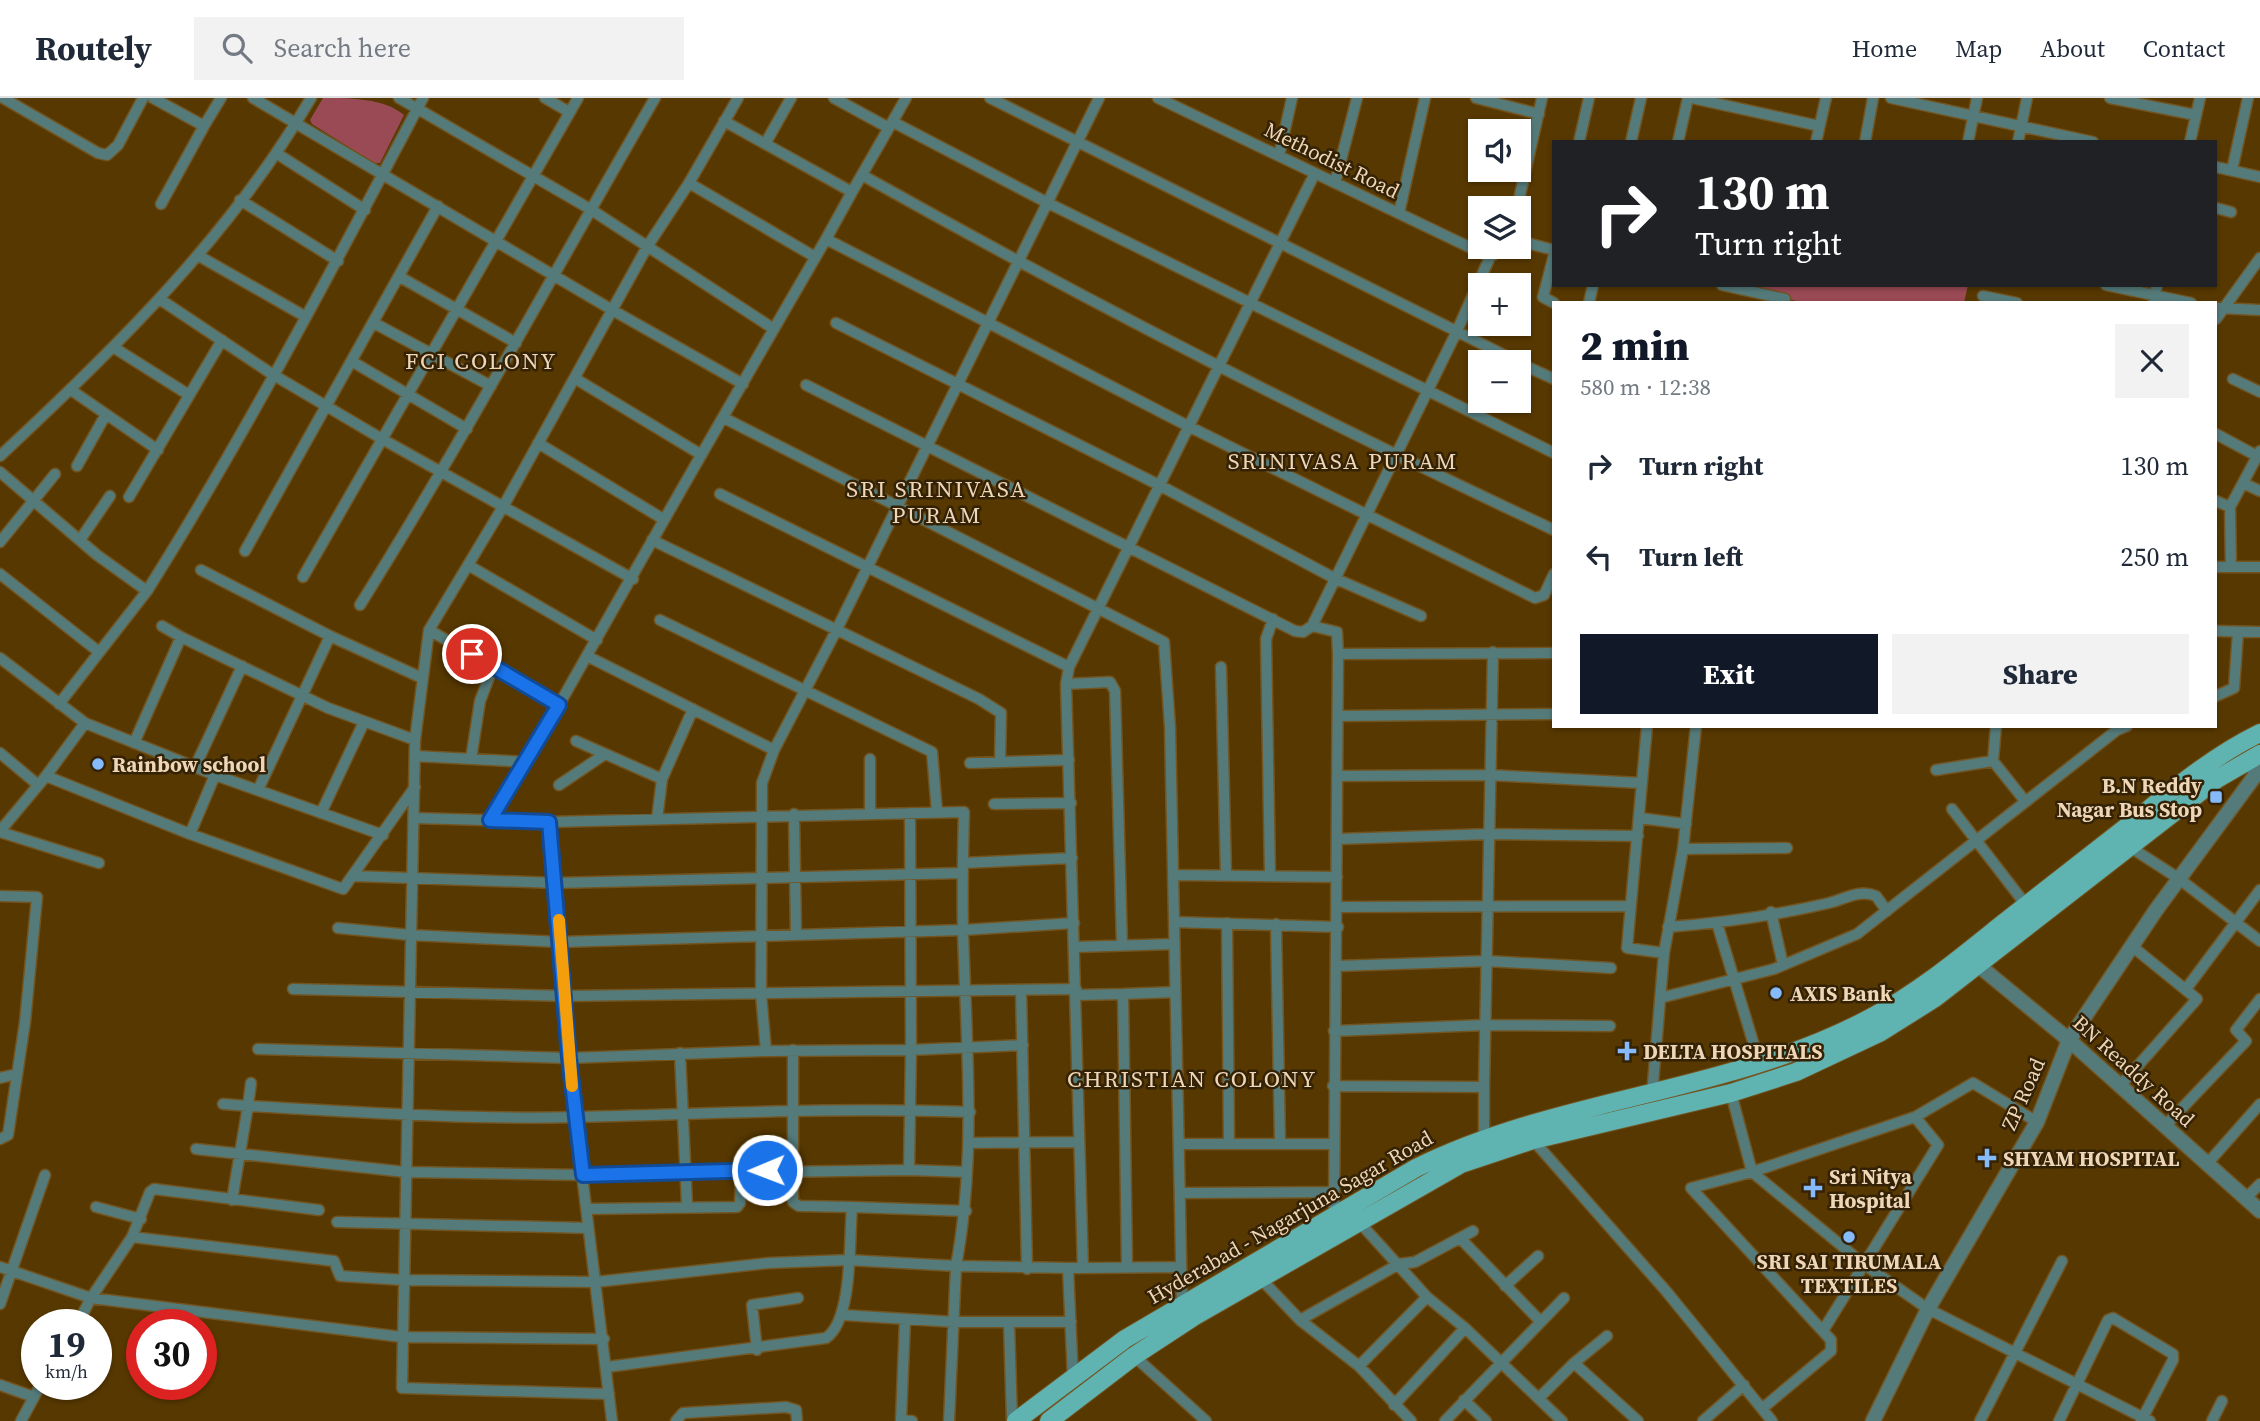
<!DOCTYPE html>
<meta charset="utf-8">
<style>
:root{--surface:#fff;--page:#f2f2f3;--text:#1f2937;--muted:#747a83;--line:#e0e1e3;--accent:#111827}
body{margin:0;font-family:"Source Serif 4",serif;background:var(--page);color:var(--text);height:100vh;display:flex;flex-direction:column;font-size:26px;white-space:nowrap}
*{box-sizing:border-box;margin:0}
p{font-size:23px;color:var(--muted)}
.icon{flex:none;width:38px;height:38px;fill:none;stroke:currentColor;stroke-width:2;stroke-linecap:round;stroke-linejoin:round}
.map{position:relative;flex:1;overflow:hidden}
.side{position:absolute;left:1552px;top:203px;width:665px;height:427px;display:flex;flex-direction:column;background:var(--surface);border-radius:0px;box-shadow:0 2px 5px #0004}
.side>*{flex:none}
.hud{position:absolute;left:1552px;top:42px;width:665px;height:147px;border-radius:0px;box-shadow:0 2px 5px #0004;background:#202124;color:#fff;overflow:hidden}
.controls{position:absolute;left:1468px;top:21px;display:grid;gap:14px}
.controls a{display:grid;place-items:center;width:63px;height:63px;border-radius:0px;background:var(--surface);box-shadow:0 2px 5px #0004;font-size:35px}
.speed{position:absolute;left:21px;top:1211px;display:flex;gap:14px;font-size:35px;font-weight:700;text-align:center}
.speed>*{display:grid;place-content:center;width:91px;height:91px;border-radius:50%;background:var(--surface);box-shadow:0 2px 5px #0004;line-height:1}
.speed small{font-size:18px;font-weight:400}
.speed .limit{border:10px solid #d22;background:#fff;color:#111}
.pin{position:absolute;display:grid;place-items:center;width:60px;height:60px;color:#fff;margin:-30px;border:4px solid #fff;border-radius:50%;box-shadow:0 2px 7px #0007}
.me{position:absolute;width:77px;margin:-38px;rotate:269deg;stroke-linejoin:round;filter:drop-shadow(0 0 5px #0008)}
.turn{display:flex;align-items:center;gap:24px;height:147px;padding:0 28px;font-size:32px}
.turn .icon{width:91px;height:91px;stroke-width:2.5}
.turn b{display:block;font-size:49px;line-height:60px}
.round{display:grid;place-items:center;flex:none;width:74px;height:74px;border-radius:0px;background:var(--page)}
.overview{display:flex;align-items:center;justify-content:space-between;height:119px;padding:0 28px}
h1{font-size:42px;font-weight:800;line-height:52px;color:var(--accent)}
.cta{display:flex;gap:14px;margin-top:auto;padding:14px 28px}
.cta a{flex:1;height:80px;border-radius:0px;background:var(--accent);color:#fff;font-size:28px;font-weight:800;line-height:80px;text-align:center}
.cta a+a{background:var(--page);color:var(--text)}
ul{padding:0;list-style:none}
li{display:flex;align-items:center;gap:21px;height:91px;padding:0 28px}
li div{flex:1}
li b{display:block;font-size:26px}
li em{font-style:normal}
header{display:flex;align-items:center;gap:42px;box-sizing:border-box;height:98px;padding:0 35px;background:var(--surface);border-bottom:2px solid var(--line)}
header strong{font-size:33px}
nav{display:flex;gap:38px;margin-inline-start:auto;font-size:24px}
.search{width:490px;height:63px;background:var(--page);display:flex;align-items:center;gap:18px;box-sizing:border-box;padding:0 24px;border-radius:0px;color:var(--muted);font-size:26px}
.map>svg:first-child{display:block}
</style>
<header>
<strong>Routely</strong>
<div class="search"><svg class="icon" aria-label="search" viewBox="0 0 24 24"><circle cx="10" cy="10" r="6"/><path d="M15 15l6 6"/></svg>Search here</div>
<nav><a>Home</a><a>Map</a><a>About</a><a>Contact</a></nav>
</header>
<div class="map">
<svg width="2260" height="1323" viewBox="0 0 2260 1323">
<rect width="100%" height="100%" fill="#573800"/>
<path fill="#9a4a54" d="M323 0C351 0 384 0 404 17L380 65H374L312 26 310 22Z
M1738 187H1968L1964 205H1803Z"/>
<g fill="none" stroke-linecap="round" stroke-linejoin="round">
<defs>
<path id="minor" d="M3 0 98 55 107 57 118 47 143 0
M153 0 204 28 221 0
M253 0 614 213 743 286
M399 0 590 111 774 231
M545 0 569 14
M834 0 889 30
M990 0 1518 264
M1158 0 1490 159
M1476 0 1539 16
M1692 0 1819 28
M1891 0 2093 44
M2110 0 2196 17
M724 23 852 94 826 141 1188 328 1535 500 1544 497 1554 476
M893 24 1046 104 1554 355
M1579 44 1589 0
M1631 44 1641 0
M1678 44 1688 0
M1816 44 1826 0
M1865 44 1873 0
M1968 44 1977 0
M2018 44 2027 0
M2190 44 2200 0
M765 46 791 0
M276 55 365 112
M1279 58 1292 0
M2216 69 2260 79
M2232 72 2248 0
M862 77C1088 204 1319 322 1554 432
M689 85 815 159
M1335 85 1357 0
M852 94 906 0
M240 102 338 163
M161 106 204 28
M1517 110 1542 0
M2216 110 2231 114
M1399 115 1425 0
M1519 143 1554 152
M1554 157 1543 199 1554 205
M199 158 306 219
M400 179 516 245
M1722 187 1785 201
M2106 187 2191 205
M1983 198 2017 205
M161 202 272 276 382 341 633 481
M1589 205 1593 187
M2153 205 2157 187
M2218 210 2260 212
M2216 221 2260 160
M374 225 491 288
M836 225 1159 387 1334 480 1421 518
M113 249 189 297
M353 264 467 331
M1519 265 1554 281
M576 281 700 356
M2233 281 2260 294
M806 287 1295 533 1303 534 1312 528 1456 235 1490 159 1505 149
M71 292 158 352
M724 320 1164 544 1170 629 1182 1206
M2216 336 2257 358
M538 345 663 421
M0 358C116 250 230 138 311 0
M77 368 105 318
M0 374 97 457 147 493 59 606
M2243 385 2260 393
M720 396 1069 569
M129 399 222 242
M2216 403 2230 409
M80 442 110 398
M652 442 979 601 1001 615 1000 664
M0 444 55 376
M245 453 438 108
M468 467 597 542
M2216 469H2260
M2231 469 2230 409 2260 353
M201 472 330 538 258 692
M0 476 99 554
M303 479 578 0
M147 493C247 334 335 166 423 0
M360 507C464 341 557 169 655 0
M660 522 932 654 937 714
M1312 528 1337 534 1338 556
M429 532 559 607
M2216 533 2260 534
M330 538 422 580
M181 539 328 610 415 642
M589 559 774 652
M0 560 85 625 215 677 383 737
M1221 569 1226 777
M1066 586 1110 584 1115 593 1122 847
M2216 598 2234 590 2238 534
M1338 618 1554 616
M85 625 46 678 190 736 343 791 415 689
M1647 628 1627 850 1664 855
M1996 628 1993 663 2025 703
M576 643 662 681
M134 645 181 539 162 528
M0 655 37 686
M415 658 527 664C625 489 725 315 826 141
M471 661 480 603 493 569
M870 661V715
M970 665 1069 662
M195 669 242 568
M1936 672 1993 663
M1337 678 1490 677 1641 685
M559 687 605 656
M994 706 1071 705
M1952 711 2026 807
M321 715 364 624
M910 715 911 952 1023 947
M794 716 796 836
M414 720 549 724 964 714C963 753 962 792 963 832 966 945 977 1056 956 1168L1068 1170
M1640 720 1686 726
M657 721 662 681 693 611
M490 722 527 664
M549 724 575 1019 612 1323
M0 733 46 678
M0 734 99 765
M190 736 215 677
M1337 741 1491 736 1638 738
M2130 749 2178 780 2260 843
M1683 751 1787 750
M963 765 1072 760
M1173 777 1337 779
M1270 777 1266 541 1273 521
M353 778 556 785 962 775
M0 798 37 799 25 924 8 1037 0 1041
M1337 809 1628 808
M1771 814 1783 867
M1174 824 1338 829
M1227 825 1229 1044
M1717 825 1760 967
M1276 826 1280 1045
M1668 829C1721 825 1777 817 1829 805 1845 801 1859 791 1876 798L1887 813
M338 830 410 837 560 844 963 832 1074 825
M1075 849 1174 846
M1337 868 1487 863 1611 870
M293 891 565 898 1076 891
M2186 891 2260 792
M1021 892 1027 1171
M1123 896 1175 894
M1076 897 1123 896 1127 1168
M1660 900 1774 871 1857 836 2117 632 2127 628
M1334 933 1485 927 1610 928
M258 951 569 960 766 953 761 896 762 685 774 652 836 533 1099 0
M793 952V1104L799 1108 852 1109
M680 955 687 1107
M0 980 17 976
M251 985 248 1008C357 1014 467 1022 577 1019 708 1016 839 1009 970 1014
M1333 988 1484 989V1040
M2120 988 2197 901 2133 849
M1484 989 1493 554
M1731 995 1752 1074 1865 1167 1928 1211 2150 1323
M1652 997 1664 855 1683 751 1696 628
M223 1006 248 1008 232 1102
M2165 1028 2246 943 2236 932 2260 901
M1533 1042 1666 1193 1772 1323
M969 1045 1079 1044
M1179 1046H1333
M196 1051 405 1074 583 1077 909 1072 911 952 766 953
M2207 1066 2260 1006
M909 1072 967 1074
M1180 1095 1333 1094
M2246 1100 2260 1086
M96 1109 141 1121
M586 1111 737 1109 740 1105 741 1073
M1334 1117 1338 556 1554 555
M337 1124 588 1130
M1360 1125 1427 1199 1465 1230 1562 1323
M1473 1133 1460 1140 1541 1224
M132 1139 334 1163 340 1178 404 1182 595 1184 769 1165 848 1162 956 1168 949 1323
M0 1169 91 1200 132 1139 150 1094 154 1091 319 1112
M1083 1170 1181 1169
M1260 1180 1300 1222 1359 1268 1411 1323
M1505 1188 1538 1158
M0 1206 45 1077
M843 1217 955 1224H1071
M905 1222 901 1322 912 1323
M1300 1222 1399 1166 1415 1164 1460 1140
M1009 1225 1012 1323
M77 1227 91 1200 402 1239 604 1241
M1824 1231 1938 1047 1915 1019
M757 1252 752 1207 798 1200
M1134 1258 1206 1323
M1574 1265 1638 1323
M1359 1268 1427 1199
M607 1269 826 1240C853 1222 849 1142 852 1109L966 1113
M1073 1281 1068 1170H1083L1066 586 1069 569 1315 75
M0 1287 34 1299
M609 1296 402 1290 415 642 429 532 504 407 647 149 689 85 738 0
M1539 1300 1574 1265 1607 1238
M1464 1302 1486 1323
M1394 1307 1465 1230
M1764 1309 1831 1253V1242L1691 1090 1752 1074 1915 1019 1973 985 2037 1024
M21 1323 41 1286
M676 1323 683 1315 786 1309 796 1312 797 1323
M1445 1323 1564 1200
M1703 1323 1744 1287
M1980 1323 2062 1163
M2059 1323 2108 1222 2113 1220 2173 1256V1262L2141 1323
M2212 1323 2222 1303"/>
<path id="tertiary" d="M1978 867 2069 942 2260 1113
M1873 1323 1928 1211 2037 1024 2069 942 2156 812 2257 675 2247 662"/>
<path id="primary" d="M1016 1323 1125 1241 1416 1070C1561 998 1729 996 1872 919 1919 894 1960 860 2001 827 2048 790 2095 753 2143 716 2180 686 2217 656 2260 635
M1049 1323 1134 1258 1195 1218 1461 1066 1533 1042 1731 995 1796 974 1881 934 1935 900 2217 681 2260 656"/>
</defs>
<use href="#minor" stroke="#725421" stroke-width="13"/>
<use href="#tertiary" stroke="#725421" stroke-width="17"/>
<use href="#primary" stroke="#725421" stroke-width="20"/>
<use href="#minor" stroke="#547b7a" stroke-width="10"/>
<use href="#tertiary" stroke="#547b7a" stroke-width="14"/>
<use href="#primary" stroke="#5fb4b2" stroke-width="18"/>
</g>
<g fill="none" stroke-linecap="round" stroke-linejoin="round">
<defs>
<path id="route" d="M472 556 559 607 490 722 549 724 569 960 583 1077 767 1072"/>
</defs>
<use href="#route" stroke="#114b97" stroke-width="18"/>
<use href="#route" stroke="#1a73e8" stroke-width="12"/>
<path stroke="#f59e0b" stroke-width="12" d="M559 822 572 988"/>
</g>
<g fill="#86bbfb" stroke="#342207" stroke-width="2.5">
<circle cx="98" cy="666" r="7"/>
<rect x="2209" y="692" width="14" height="14" rx="3.5"/>
<circle cx="1776" cy="895" r="7"/>
<path d="M1623.5 942.5h7v7h7v7h-7v7h-7v-7h-7v-7h7z"/>
<path d="M1983.5 1049.5h7v7h7v7h-7v7h-7v-7h-7v-7h7z"/>
<path d="M1809.5 1079.5h7v7h7v7h-7v7h-7v-7h-7v-7h7z"/>
<circle cx="1849" cy="1139" r="7"/>
</g>
<g text-anchor="middle" dominant-baseline="central" stroke-width="5" stroke-linejoin="round" paint-order="stroke">
<g font-size="21" fill="#eed6b7" stroke="#342207">
<text transform="translate(1332 62) rotate(26)">Methodist Road</text>
<text transform="translate(2134 973) rotate(42)">BN Readdy Road</text>
<text transform="translate(2023 996) rotate(-66)">ZP Road</text>
<text transform="translate(1290 1119) rotate(-30)">Hyderabad - Nagarjuna Sagar Road</text>
</g>
<g font-size="21" font-weight="bold" fill="#eed6b7" stroke="#342207" text-anchor="start">
<text x="112" y="666">Rainbow school</text>
<text x="2202" y="687" text-anchor="end">B.N Reddy<tspan x="2202" dy="24">Nagar Bus Stop</tspan></text>
<text x="1790" y="895">AXIS Bank</text>
<text x="1643" y="953">DELTA HOSPITALS</text>
<text x="2003" y="1060">SHYAM HOSPITAL</text>
<text x="1829" y="1078">Sri Nitya<tspan x="1829" dy="24">Hospital</tspan></text>
<text x="1849" y="1163" text-anchor="middle">SRI SAI TIRUMALA<tspan x="1849" dy="24">TEXTILES</tspan></text>
</g>
<g font-size="23" letter-spacing="2" fill="#eed6b7" stroke="#342207">
<text x="481" y="263">FCI COLONY</text>
<text x="1343" y="363">SRINIVASA PURAM</text>
<text x="937" y="391">SRI SRINIVASA<tspan x="937" dy="26">PURAM</tspan></text>
<text x="1192" y="981">CHRISTIAN COLONY</text>
</g>
</g>
</svg>
<div class="controls">
<a><svg class="icon" aria-label="sound" viewBox="0 0 24 24"><path d="M4 9h4l5-4v14l-5-4H4zM17 9q2 3 0 6"/></svg></a>
<a><svg class="icon" aria-label="layers" viewBox="0 0 24 24"><path d="M12 4l9 5-9 5-9-5zM3 14l9 5 9-5"/></svg></a>
<a>+</a>
<a>−</a>
</div>
<div class="speed"><div>19<small>km/h</small></div><div class="limit">30</div></div>
<div class="pin" style="left:472px;top:556px;background:#d93025"><svg class="icon" aria-label="arrive" viewBox="0 0 24 24"><path d="M6 21V4h12l-3 4 3 4H6"/></svg></div>
<svg class="me" style="left:767px;top:1072px" viewBox="-20 -20 40 40"><circle r="17" fill="#1a73e8" stroke="#fff" stroke-width="3"/><path d="M0-11L8 9 0 5-8 9z" fill="#fff"/></svg>
<div class="hud">
<div class="turn"><svg class="icon" aria-label="right" viewBox="0 0 24 24"><path d="M7 20v-9h11M14 6l5 5-5 5"/></svg><div><b>130 m</b>Turn right</div></div>
</div>
<section class="side">
<div class="overview"><div><h1>2 min</h1><p>580 m · 12:38</p></div><a class="round"><svg class="icon" aria-label="close" viewBox="0 0 24 24"><path d="M6 6l12 12M18 6L6 18"/></svg></a></div>
<ul>
<li><svg class="icon" aria-label="right" viewBox="0 0 24 24"><path d="M7 20v-9h11M14 6l5 5-5 5"/></svg><div><b>Turn right</b></div><em>130 m</em></li>
<li><svg class="icon" aria-label="left" viewBox="0 0 24 24"><path d="M17 20v-9H6M10 6l-5 5 5 5"/></svg><div><b>Turn left</b></div><em>250 m</em></li>
</ul>
<div class="cta"><a>Exit</a><a>Share</a></div>
</section>
</div>
